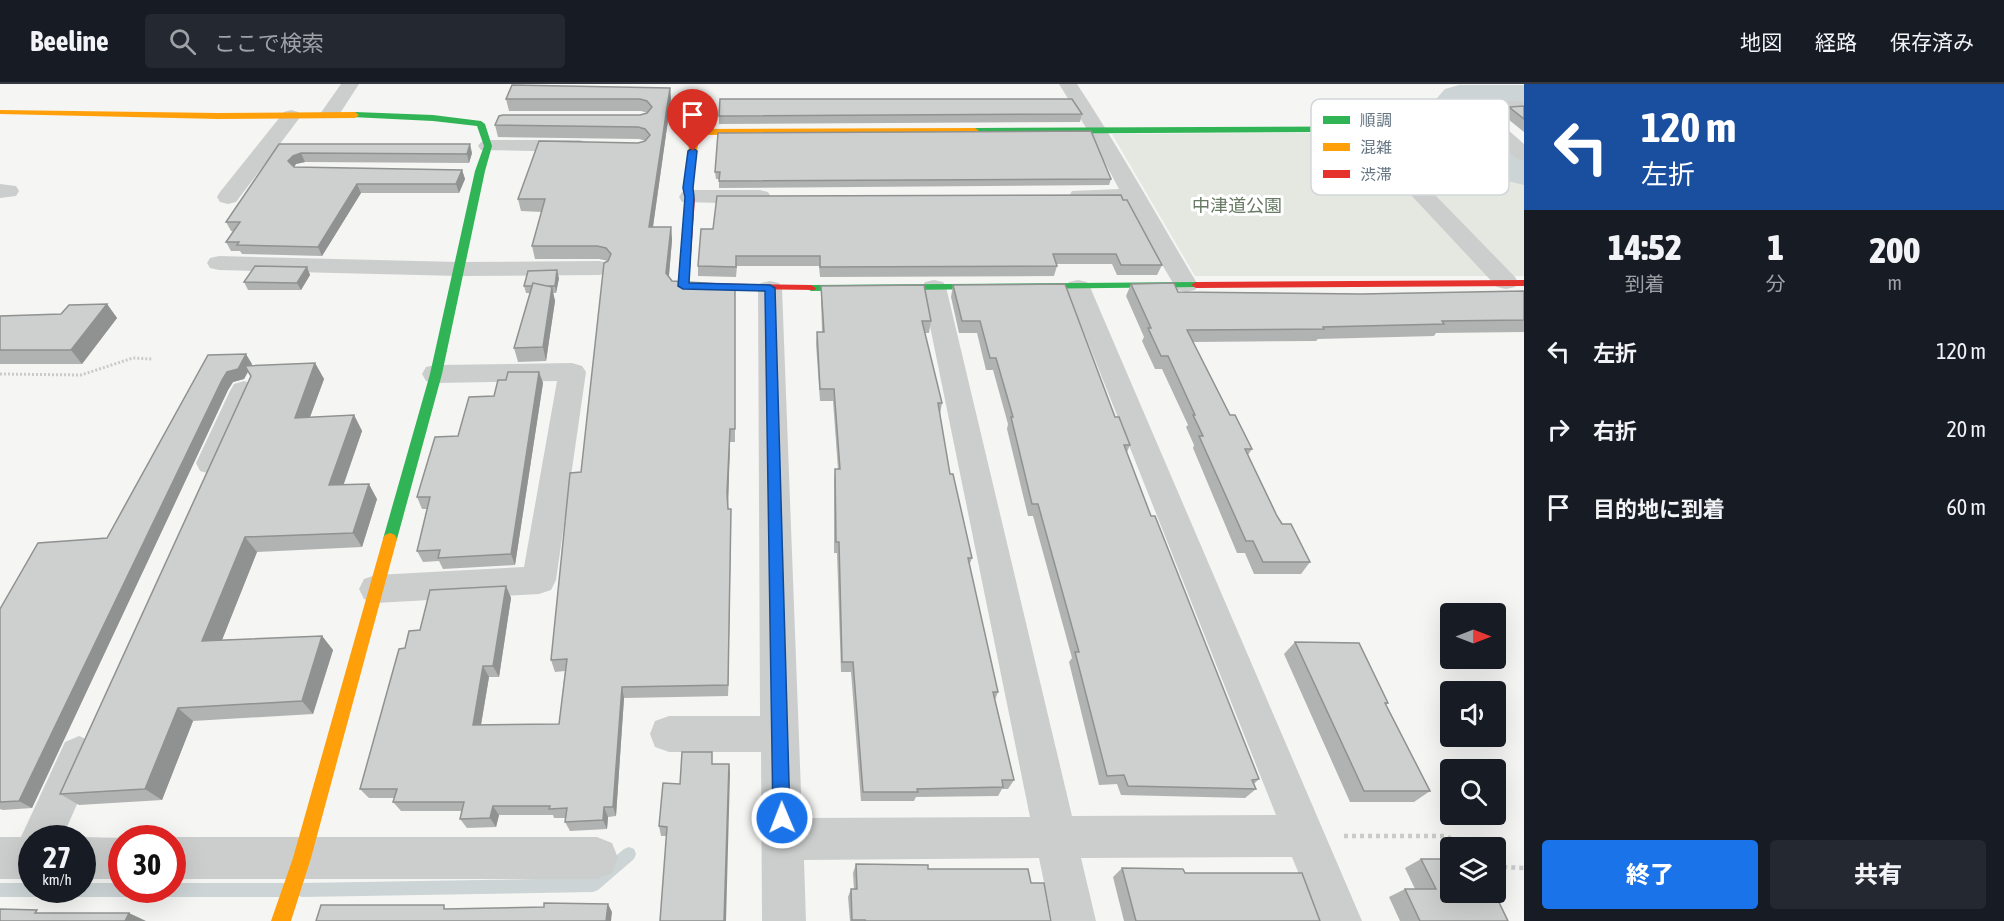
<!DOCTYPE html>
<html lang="ja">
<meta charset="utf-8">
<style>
:root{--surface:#171b24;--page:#242831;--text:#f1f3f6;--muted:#9ea1a6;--line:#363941;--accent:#1a73e8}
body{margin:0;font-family:"Asap Condensed","Noto Sans JP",sans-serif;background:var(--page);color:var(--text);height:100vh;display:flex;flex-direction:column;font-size:22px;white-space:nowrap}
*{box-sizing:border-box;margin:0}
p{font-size:20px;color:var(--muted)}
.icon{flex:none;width:33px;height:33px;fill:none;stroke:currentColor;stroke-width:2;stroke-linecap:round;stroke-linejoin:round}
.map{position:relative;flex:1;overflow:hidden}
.details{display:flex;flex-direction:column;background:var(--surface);width:480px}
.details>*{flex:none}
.guide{background:#1a4fa0;color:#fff;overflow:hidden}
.needle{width:39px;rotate:90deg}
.controls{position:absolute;left:1440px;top:519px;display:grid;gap:12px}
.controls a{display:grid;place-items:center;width:66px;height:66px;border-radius:6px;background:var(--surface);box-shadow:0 6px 24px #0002;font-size:30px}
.speed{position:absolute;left:18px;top:741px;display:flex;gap:12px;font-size:30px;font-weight:700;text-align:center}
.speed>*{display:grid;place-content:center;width:78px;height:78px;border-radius:50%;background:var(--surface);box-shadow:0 6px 24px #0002;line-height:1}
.speed small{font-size:15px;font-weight:400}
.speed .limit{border:9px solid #d22;background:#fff;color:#111}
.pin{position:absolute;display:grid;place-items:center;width:51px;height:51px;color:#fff;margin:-62px -26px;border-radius:50% 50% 50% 0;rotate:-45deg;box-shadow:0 0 6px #0007}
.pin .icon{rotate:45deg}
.me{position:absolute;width:66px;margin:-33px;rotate:359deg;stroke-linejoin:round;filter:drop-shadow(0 0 4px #0008)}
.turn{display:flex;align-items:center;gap:21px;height:126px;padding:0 18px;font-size:27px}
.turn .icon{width:78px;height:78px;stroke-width:2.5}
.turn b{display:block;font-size:42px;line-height:51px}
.eta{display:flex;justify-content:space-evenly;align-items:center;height:102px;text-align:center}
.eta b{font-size:36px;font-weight:800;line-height:42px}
.primary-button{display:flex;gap:12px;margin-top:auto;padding:12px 18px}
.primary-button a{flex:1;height:69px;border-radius:6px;background:var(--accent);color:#fff;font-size:24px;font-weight:800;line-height:69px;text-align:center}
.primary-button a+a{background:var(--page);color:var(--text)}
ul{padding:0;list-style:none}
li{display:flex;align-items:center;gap:18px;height:78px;padding:0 18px}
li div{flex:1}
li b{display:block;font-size:22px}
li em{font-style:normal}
header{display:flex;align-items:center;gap:36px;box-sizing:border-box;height:84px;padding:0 30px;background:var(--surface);border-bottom:2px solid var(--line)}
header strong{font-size:28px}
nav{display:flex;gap:33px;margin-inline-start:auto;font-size:21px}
.search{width:420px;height:54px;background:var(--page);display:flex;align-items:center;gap:15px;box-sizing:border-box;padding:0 21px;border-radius:6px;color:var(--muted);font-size:22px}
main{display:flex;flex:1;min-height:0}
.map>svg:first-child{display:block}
</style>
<header>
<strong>Beeline</strong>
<div class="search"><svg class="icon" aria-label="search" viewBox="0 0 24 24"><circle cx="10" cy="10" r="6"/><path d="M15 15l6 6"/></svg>ここで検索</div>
<nav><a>地図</a><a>経路</a><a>保存済み</a></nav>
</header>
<main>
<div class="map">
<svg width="1524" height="837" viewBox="0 0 1524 837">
<rect width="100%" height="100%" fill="#f5f5f3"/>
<path fill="#e4e8e1" d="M1469 48 1524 96V192H1195L1112 50Z"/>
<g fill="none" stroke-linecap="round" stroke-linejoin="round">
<path fill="#cdd4d6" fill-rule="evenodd" d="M629 763 634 765 636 770 634 775 598 806 593 808 302 813 297 811 295 806 297 801 302 799 590 794 624 765Z
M0 799H32V806H82V799H122V806H172V799H283L288 801 290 806 288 811 283 813H0Z"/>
<path fill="#cdd4d6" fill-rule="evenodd" d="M1459 1H1524V25H1477L1524 65V101L1508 97 1436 31 1430 22 1445 5Z"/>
<path stroke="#cacbcb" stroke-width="3" stroke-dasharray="2 2" stroke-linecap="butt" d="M0 290 81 291 133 274 152 275"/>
<path stroke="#cacbcb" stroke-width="4.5" stroke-dasharray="4 4" stroke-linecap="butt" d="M1344 752H1446L1467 764
M1496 780 1502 783 1524 784"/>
<path fill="#cccece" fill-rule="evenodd" d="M341 0H359L337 34H323L320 30Z
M1059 0H1077C1120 65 1158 134 1198 201L1195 206 1186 208 1177 206 1126 119 1072 117 1069 112 1072 107 1119 105 1088 47Z
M1524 17V29H1489L1524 60V77L1517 75 1461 24 1464 20 1471 18Z
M291 26 298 28 301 32 236 118 228 120 220 118 217 113 220 108 284 28Z
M1360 39 1367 41 1515 193 1518 198 1515 203 1506 205 1497 203 1353 49 1350 45 1353 41Z
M488 56H580L587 58 590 62 587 66 580 68 481 66 478 62 481 58Z
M0 100 16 102 19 107 16 112 0 114Z
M690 106H760L768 108 771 113 768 118 760 120 682 118 679 113 682 108Z
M219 172 459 178 599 177 608 179 611 184 608 189 599 191 459 192 219 186 210 184 207 179 210 174Z
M934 196 943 198 946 203 1072 732 1276 731 1066 203 1069 198 1078 196 1087 198 1090 203 1362 837H1318L1292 773 1081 774 1096 837H1052L1039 774 804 776 806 837H762L761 668H669L655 663 650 650 655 637 669 632H760L758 204 761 199 770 197 779 199 782 204 802 734 1030 733 922 203 925 198Z
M572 279 582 282 586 288 556 496 551 506 539 510 376 519 364 515 359 505 364 495 376 491 524 483 557 297 436 299 426 297 422 290 426 283 436 281Z
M244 297 254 300 258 307 226 379 222 387 211 390 200 387 196 379 230 307 234 300Z
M79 652 93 658 99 671 62 754H32V795H0V753H21L65 658Z
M82 753 126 754H122V795H82V754H78Z
M172 753H597L612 759 618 774 612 789 597 795H172V754H168Z"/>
<path fill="#30b455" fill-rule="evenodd" d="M355 28 433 31 481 37 485 40 492 62 485 87 442 290 397 455 395 459H385L383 455 430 290 475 87 484 62 477 42 433 37 352 33V29Z
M1493 42 1497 45 1496 47 975 50 971 47 975 44Z
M1196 198 1200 199V203L811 207 806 204 811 201Z"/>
<path fill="#ff9f0a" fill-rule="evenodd" d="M0 26 218 29 355 28 359 31 355 34 218 35 0 30Z
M975 44 979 47 978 49 699 51 693 104 695 115 690 118 685 115 683 104 691 48 695 45Z
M390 449 395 451 397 455 311 774 291 837H271L293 774 383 455 385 451Z"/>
<path fill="#e5322d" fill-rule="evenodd" d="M690 112 695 115 689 199 811 201 816 204 815 206 679 204 678 202 685 115Z
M1524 196V202L1196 204 1191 201 1196 198Z"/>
</g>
<path fill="#b1b2b2" d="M670 4 671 15 653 143H671L672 156 669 192 672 197 735 201V358H730L728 422 731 437 728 612 624 614 616 732 608 733 607 745 570 747 565 738 566 734H554L553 731H499L496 743 467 744 460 735 462 727H401L393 718 394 714H369L360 705 405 564 420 546 506 502 511 514 499 593H489L481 641 559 640 565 587 555 588 551 576 581 388 608 177 599 175H535L532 162 542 128 521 127 518 115 638 59 646 57 639 55 498 53 495 41 640 31 648 29 641 27H509L506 15Z
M1524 22V48L1503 31 1509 23Z
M1082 30 1080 38 719 40V32Z
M279 60 472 69 469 79 305 78 296 80 294 83 462 86 465 95 459 109H361L322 172 242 170 240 167H231L226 158 233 147H231L226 138Z
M715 88 1111 95 1109 101 719 104V95H716Z
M1121 111 1162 181 1157 191H1117L1112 180H1057V182L1054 192 820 193 819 182H737L736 193 698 192V182L713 145Z
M307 183 310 191 301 206H248L244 198Z
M559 194 556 209H553L555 217 546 277 518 278 514 264 530 209H526L524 202Z
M1131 200 1178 208 1361 210 1524 207V248L1436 249 1434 252 1318 255 1316 257 1193 258 1230 331 1252 365 1248 371 1277 432 1310 478 1301 490H1254L1245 469H1237L1193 364 1194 361 1186 343 1188 341 1162 285H1155L1142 257 1144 253 1126 212Z
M953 201 1115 333 1130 361 1127 368 1151 432 1259 695 1254 700 1256 705 1245 714 1121 711 1117 700 1099 701 1069 578 1072 574 1033 432H1028L1007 345 1008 340 993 286H986L977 249H959L951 213Z
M821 202 931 237 929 249H925L942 319 940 330 950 390 972 474 969 482 998 608 995 616 1014 696 1008 705H1002L998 712 916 713 914 717H861L851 588H841L837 469H834V397L835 385H838L833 317H820L816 260 817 248H822L821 214Z
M107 220 117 234 82 280H0V232L61 230Z
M208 271 252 280 251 282 315 279 324 295 310 333 354 331 362 347 343 401 377 415 362 463 257 468 222 556 322 552 333 566 313 630 193 637 162 716 79 721 60 710 251 292 248 288 244 295 233 298 228 306 32 724 3 726 0 725V525L107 454Z
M539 288 543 299 515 481 443 485 439 477 423 478 417 467 427 425H422L417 413 458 352 494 312 506 296Z
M1295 558 1388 619 1386 621 1430 707 1414 718H1350L1284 570Z
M713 680H729L730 690 667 752H661L659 742 680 700Z
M1421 775 1508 837H1400L1389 813 1405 805H1415L1405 784Z
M856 780 928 785 1031 799 1051 837H850L848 813 851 805H854L853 789Z
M1122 784 1185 789 1320 837H1124L1113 793Z"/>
<path fill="#909191" d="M670 4 671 15 651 156 649 143Z
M470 60 472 69 469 79 467 70Z
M301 69 305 78 296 80 292 86 288 77 293 72Z
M462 86 465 95 459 109 456 100Z
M357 100 361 109 322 172 318 163Z
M671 143 672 156 668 202 666 189Z
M307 183 310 191 301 206 297 199Z
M557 186 559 194 556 209 555 202Z
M552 203 555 217 546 277 543 263Z
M107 220 117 234 82 280 71 266Z
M246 270 252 280 244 295 233 298 228 306 32 724 19 717 222 296 227 288Z
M315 279 324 295 304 349 295 334Z
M539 288 543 299 515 481 511 470Z
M354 331 362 347 338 417 329 401Z
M730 345V358L728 422 727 409Z
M369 400 377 415 362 463 353 449Z
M731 425V437L728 612V601Z
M245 453 257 468 216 571 202 557Z
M506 502 511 514 499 593 493 582Z
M322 552 333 566 313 630 302 617Z
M483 582 489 593 479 652 473 641Z
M622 603 624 614 616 732 613 723Z
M178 624 193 637 162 716 145 705Z
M729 680 730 690 726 837H724Z
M493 722 499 731 496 743 490 734Z
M604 723 608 733 607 745 603 736Z
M608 820 612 828 611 837H606Z
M129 829 146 837H125Z"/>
<path fill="#cecfcf" stroke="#909191" stroke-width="1.5" d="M512 1 670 4 649 143H671L666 189 672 197 735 201V345H730L727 409 728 425H731L728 601 622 603 613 723H604L603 736 565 738 567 724 549 725 550 722H493L490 734 460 735 464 718H393L397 705H360L399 565 405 564 409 547 420 546 430 506 506 502 493 582H483L473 641 559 640 567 575 551 576 570 389 581 388 604 179 608 177 611 170 606 164 597 162H532L545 115H518L539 57 638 59 645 57 650 51 645 45 638 43 495 41 499 32 503 31H640L647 29 652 23 647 17 640 15H506Z
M720 15H1072L1082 30 719 32Z
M1524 22V35L1509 23Z
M1091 47 1111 95 719 97 720 88H715L718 49Z
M279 60H470L467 70 301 69 293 72 288 77 294 83 462 86 456 100H357L318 163 237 161 239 158H226L240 138H226Z
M1121 111 1123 116H1127L1162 181H1121L1116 170H1053L1057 182 820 183V172H736V183L698 182 701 145H713L717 112Z
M255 182 307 183 297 199 244 198Z
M557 186 555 202H547L533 199 532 202H524L528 187Z
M533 199 552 203 543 263 514 264Z
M1174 199 1178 208 1361 210 1524 207V236L1442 237 1444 240 1323 243 1324 245 1187 246 1230 331H1235L1252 365H1245L1277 432 1282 440H1291L1310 478H1263L1253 457H1246L1199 352H1203L1193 331H1195L1168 272H1161L1148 244H1151L1131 200Z
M1065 200 1115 333H1119L1130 361H1124L1151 432H1155L1259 695 1252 696 1256 705 1128 702 1124 691 1107 692 1075 568H1079L1038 420H1032L1011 333H1013L996 274H990L980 237H962L953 201Z
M924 201 931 237H922L942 319H938L950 390H953L972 474H968L998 608H993L1014 696H1002L1003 703 917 705 918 708H863L853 578H842L839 458H836L835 385H840L834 305H820L817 248H824L821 202Z
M107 220 71 266H0V232L61 230 69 221Z
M246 270 238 285 227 288 222 296 19 717 0 718V525L38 459 107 454 208 271Z
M315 279 295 334 354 331 329 401 369 400 353 449 245 453 202 557 322 552 302 617 178 624 145 705 60 710 251 292 245 282Z
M508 288H539L511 470 438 474 440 466 417 467 430 413H417L435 353 458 352 469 313 494 312 498 296H506Z
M1295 558 1359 559 1388 619H1385L1430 707H1364Z
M682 668H712V680H729L724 837H660L667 743 659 742 663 699 680 700Z
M1421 775H1450V808H1494L1508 837H1420L1405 805H1436Z
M856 780 928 781V785H1028L1031 799H1044L1051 837H865V836H852L851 805H857Z
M1122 784 1183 785 1185 789H1302L1320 837H1136Z
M544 819 608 820 606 837H316L321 821H444V825L544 823Z
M0 825 37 826 35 829H129L125 837H0Z"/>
<path fill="#1a73e8" stroke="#114b97" stroke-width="1.5" d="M693 64 697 67 693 104 694 113 689 199 770 201 775 204 790 734 788 740 782 743 775 740 773 734 765 207 683 205 678 202 685 113 683 104 688 67Z"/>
<g text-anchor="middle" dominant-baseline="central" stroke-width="6" stroke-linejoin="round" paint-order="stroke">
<g font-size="18" fill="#687a64" stroke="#fff">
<text x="1237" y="121">中津道公園</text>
</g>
</g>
<rect x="1311" y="15" width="198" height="96" rx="9" fill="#fff" stroke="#d1d6da" stroke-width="1.5"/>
<rect x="1323" y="32" width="27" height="8" fill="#30b455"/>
<rect x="1323" y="59" width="27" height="8" fill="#ff9f0a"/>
<rect x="1323" y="86" width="27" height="8" fill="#e5322d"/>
<g font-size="16" fill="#657583">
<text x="1360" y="42">順調</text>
<text x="1360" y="69">混雑</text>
<text x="1360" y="96">渋滞</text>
</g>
</svg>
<div class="controls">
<a><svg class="needle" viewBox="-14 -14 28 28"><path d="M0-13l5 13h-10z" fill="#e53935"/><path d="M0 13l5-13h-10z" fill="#9ea1a6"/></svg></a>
<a><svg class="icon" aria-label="sound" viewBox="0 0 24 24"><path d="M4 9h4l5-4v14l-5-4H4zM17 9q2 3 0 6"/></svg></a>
<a><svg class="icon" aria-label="search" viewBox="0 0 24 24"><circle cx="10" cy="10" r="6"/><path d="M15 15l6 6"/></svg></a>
<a><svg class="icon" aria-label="layers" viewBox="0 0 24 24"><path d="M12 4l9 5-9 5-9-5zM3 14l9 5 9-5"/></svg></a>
</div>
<div class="speed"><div>27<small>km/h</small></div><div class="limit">30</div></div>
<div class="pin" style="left:693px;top:67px;background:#d93025"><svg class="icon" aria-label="arrive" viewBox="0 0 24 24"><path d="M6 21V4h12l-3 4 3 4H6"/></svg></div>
<svg class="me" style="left:782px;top:734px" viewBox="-20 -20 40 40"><circle r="17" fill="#1a73e8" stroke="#fff" stroke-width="3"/><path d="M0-11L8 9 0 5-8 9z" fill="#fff"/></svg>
</div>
<section class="details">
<div class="guide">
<div class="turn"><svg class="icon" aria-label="left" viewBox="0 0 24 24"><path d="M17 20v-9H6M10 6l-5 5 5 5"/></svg><div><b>120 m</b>左折</div></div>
</div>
<div class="eta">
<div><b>14:52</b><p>到着</p></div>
<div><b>1</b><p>分</p></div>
<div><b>200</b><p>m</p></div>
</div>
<ul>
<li><svg class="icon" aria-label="left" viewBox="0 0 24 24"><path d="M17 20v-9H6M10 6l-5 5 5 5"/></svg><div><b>左折</b></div><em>120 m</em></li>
<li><svg class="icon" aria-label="right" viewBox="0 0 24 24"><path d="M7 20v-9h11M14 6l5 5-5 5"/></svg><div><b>右折</b></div><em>20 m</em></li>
<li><svg class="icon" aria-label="arrive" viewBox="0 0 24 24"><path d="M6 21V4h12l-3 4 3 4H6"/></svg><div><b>目的地に到着</b></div><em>60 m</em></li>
</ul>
<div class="primary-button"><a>終了</a><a>共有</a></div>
</section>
</main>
